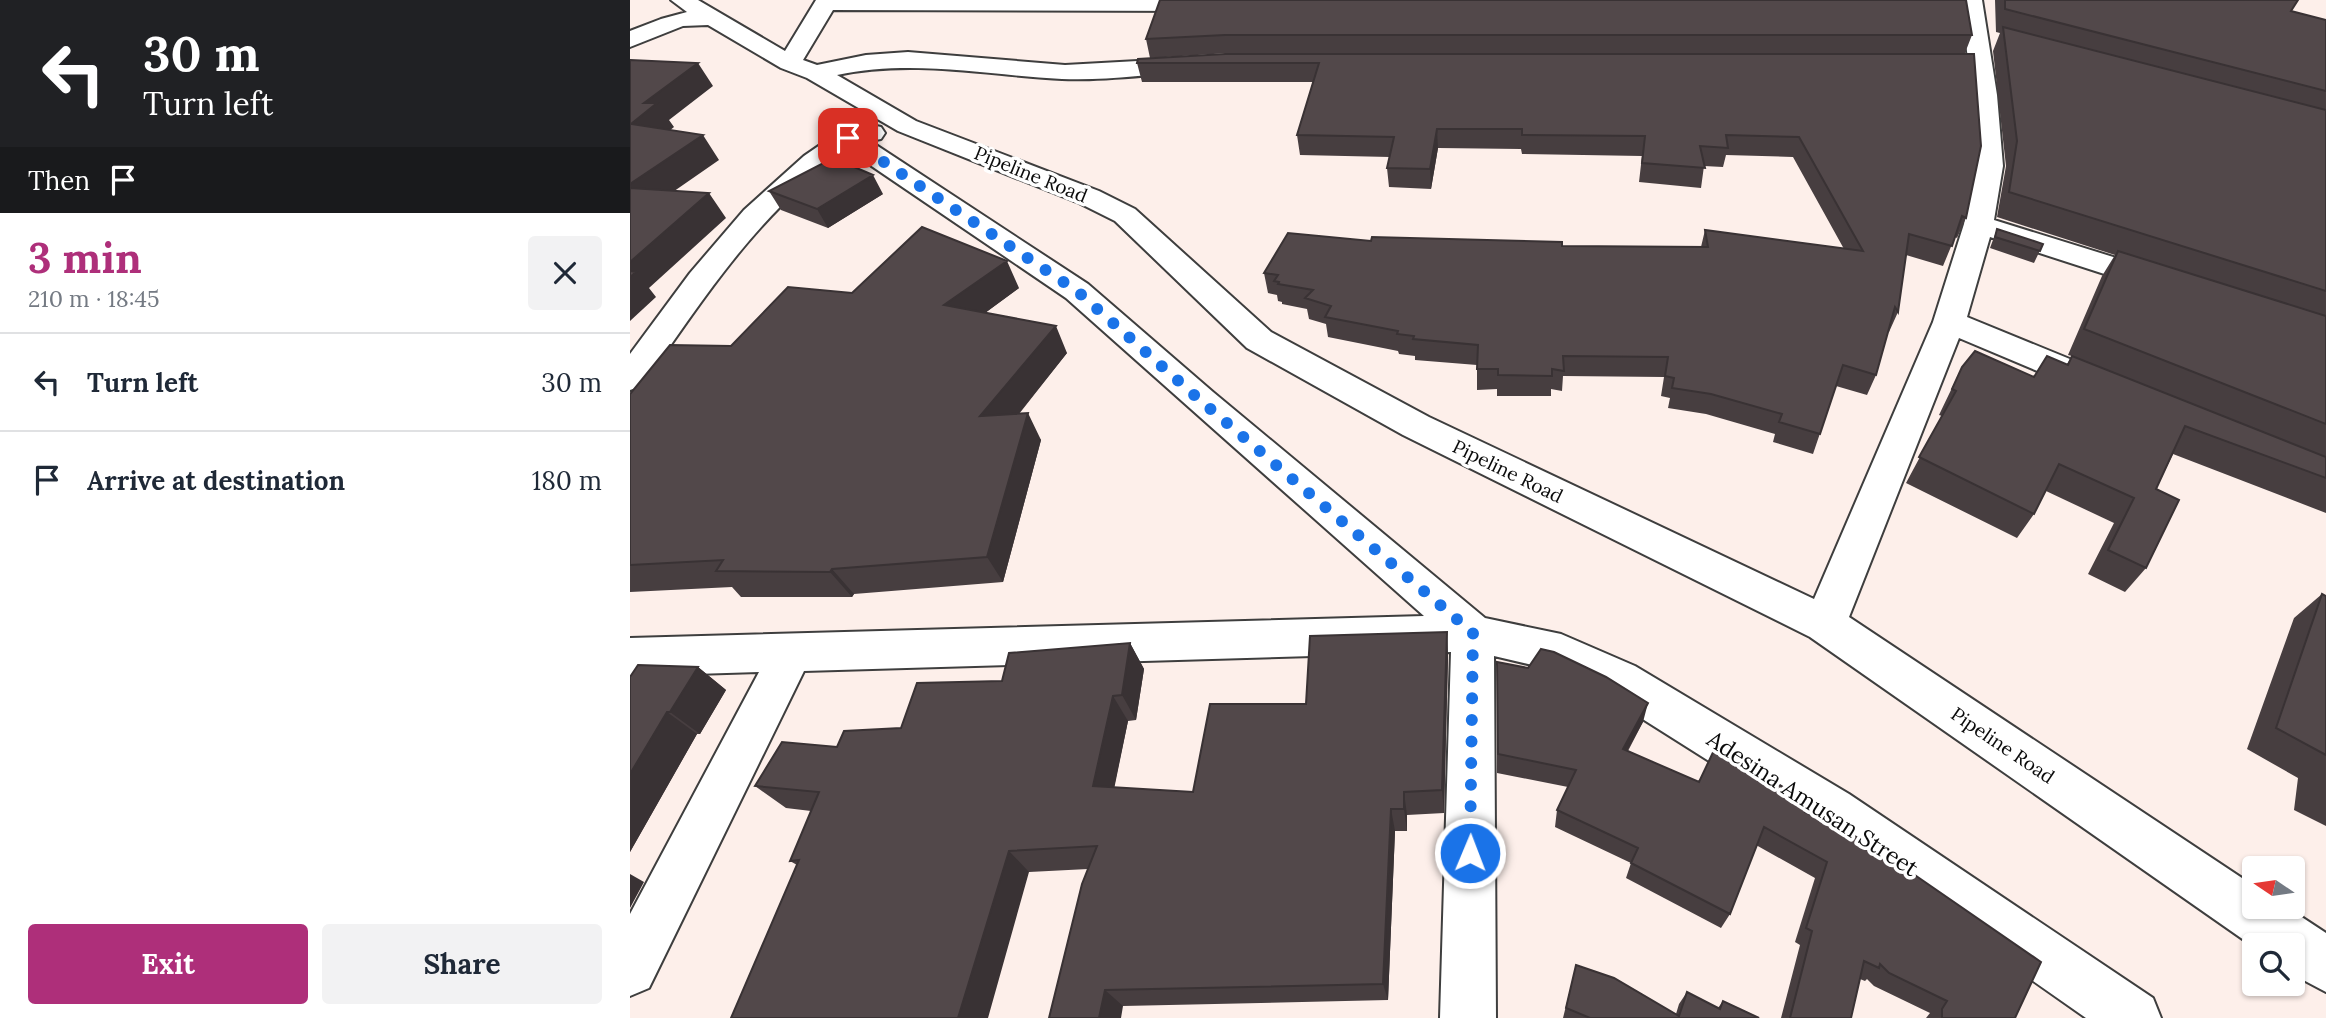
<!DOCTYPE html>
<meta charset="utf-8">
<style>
:root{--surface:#fff;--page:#f2f2f3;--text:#1f2937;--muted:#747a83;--line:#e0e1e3;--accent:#ae2f7a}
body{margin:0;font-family:Lora,serif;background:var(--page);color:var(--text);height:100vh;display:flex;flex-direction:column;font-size:26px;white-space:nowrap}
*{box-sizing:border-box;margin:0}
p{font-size:23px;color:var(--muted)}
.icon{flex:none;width:38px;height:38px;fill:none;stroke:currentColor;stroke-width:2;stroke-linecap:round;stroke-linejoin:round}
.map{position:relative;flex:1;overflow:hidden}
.drawer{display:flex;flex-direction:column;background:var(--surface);width:630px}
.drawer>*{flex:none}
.top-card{background:#202124;color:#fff;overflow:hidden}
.needle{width:46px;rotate:283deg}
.fabs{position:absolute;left:1612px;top:856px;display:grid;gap:14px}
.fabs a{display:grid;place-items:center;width:63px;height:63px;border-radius:7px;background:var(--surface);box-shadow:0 2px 5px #0004;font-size:35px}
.pin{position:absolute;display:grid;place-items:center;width:60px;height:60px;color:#fff;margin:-30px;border-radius:14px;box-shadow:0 4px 10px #0006}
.me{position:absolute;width:77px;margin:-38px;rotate:1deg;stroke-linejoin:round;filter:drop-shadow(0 0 5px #0008)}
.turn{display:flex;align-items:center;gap:24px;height:147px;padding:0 28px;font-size:32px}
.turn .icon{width:91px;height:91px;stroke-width:2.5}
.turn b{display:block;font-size:49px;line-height:60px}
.then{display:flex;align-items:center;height:66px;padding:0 28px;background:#0003;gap:14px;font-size:26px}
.round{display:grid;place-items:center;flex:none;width:74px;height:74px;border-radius:7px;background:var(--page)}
.overview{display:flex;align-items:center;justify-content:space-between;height:119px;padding:0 28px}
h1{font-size:42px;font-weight:800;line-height:52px;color:var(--accent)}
.button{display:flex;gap:14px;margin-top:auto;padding:14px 28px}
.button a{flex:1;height:80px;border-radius:7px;background:var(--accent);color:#fff;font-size:28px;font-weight:800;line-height:80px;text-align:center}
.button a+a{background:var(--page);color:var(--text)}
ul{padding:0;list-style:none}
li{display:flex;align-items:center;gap:21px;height:98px;padding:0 28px;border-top:2px solid var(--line)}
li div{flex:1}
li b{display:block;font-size:26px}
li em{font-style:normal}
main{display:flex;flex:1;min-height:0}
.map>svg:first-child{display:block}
</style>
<main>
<section class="drawer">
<div class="top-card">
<div class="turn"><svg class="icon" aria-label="left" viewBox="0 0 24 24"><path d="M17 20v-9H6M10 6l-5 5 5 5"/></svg><div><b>30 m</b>Turn left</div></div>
<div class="then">Then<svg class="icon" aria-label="arrive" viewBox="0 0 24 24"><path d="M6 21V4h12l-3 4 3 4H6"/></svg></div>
</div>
<div class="overview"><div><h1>3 min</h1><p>210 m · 18:45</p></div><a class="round"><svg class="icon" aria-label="close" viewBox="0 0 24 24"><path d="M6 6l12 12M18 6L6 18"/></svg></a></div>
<ul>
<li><svg class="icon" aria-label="left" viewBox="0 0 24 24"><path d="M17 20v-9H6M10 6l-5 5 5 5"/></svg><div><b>Turn left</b></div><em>30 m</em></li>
<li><svg class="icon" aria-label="arrive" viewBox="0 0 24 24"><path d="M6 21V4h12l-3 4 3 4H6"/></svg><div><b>Arrive at destination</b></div><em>180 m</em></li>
</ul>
<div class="button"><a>Exit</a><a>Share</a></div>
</section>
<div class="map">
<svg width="1696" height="1018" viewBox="0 0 1696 1018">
<rect width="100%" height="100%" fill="#fdefea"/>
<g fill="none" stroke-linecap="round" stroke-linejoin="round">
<defs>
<path id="minor" d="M41 0H68L155 51 186 0H612L608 8 582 11 203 10 173 60 187 65 236 55 278 52 435 65 562 58 570 60 574 65 570 70 562 72C519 74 475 81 432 79 356 75 283 59 207 75L286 121 469 191 505 209 641 332 799 417 1184 599 1303 322 1334 224 1345 166 1343 95 1330 0H1352L1367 95 1373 166 1364 220 1538 274 1542 281 1538 288 1527 291 1360 237 1337 317 1474 373 1479 381 1474 389 1462 393 1450 389 1329 338 1219 617 1624 886V906H1655L1696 933V992L1662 974V945L1624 947 1180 637 773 435 617 348 485 221 449 203 268 131 177 78 151 68 78 25 53 26 0 47V31L31 19 57 12Z
M242 125 251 127 255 133 251 139 240 141 458 284 583 392 855 618 931 634 1005 666 1219 794 1523 998 1531 1018H1456L1185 828 973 694 923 670 864 656 866 1018H810L821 652 174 671 19 988 0 996V914L129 672 0 676V638L794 616 436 298 218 150C129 210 73 300 12 386L0 390V354L60 273 114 210 174 156 209 132Z"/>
</defs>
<use href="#minor" stroke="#3e3e3e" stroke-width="4"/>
<use href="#minor" fill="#fff" fill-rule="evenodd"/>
</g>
<path fill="#473e40" d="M552 0 1342 35 1335 53H599L520 58 516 39Z
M1365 0H1668L1661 11 1696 20V513L1543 454 1526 489 1516 568 1495 592 1458 574 1484 523 1416 491 1404 514 1387 538 1276 483 1312 416 1309 415 1332 367 1404 377 1437 364 1442 356 1438 355 1472 276 1485 255 1367 217 1376 166 1363 51 1370 33 1366 32Z
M1344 54 1336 218 1327 238 1325 237 1313 266 1276 255 1268 312 1259 332 1258 330 1246 375 1237 395 1206 386 1183 454 1143 442 1145 434 1076 414 1038 408 1040 398 1031 396 1034 377 933 376 932 391 921 389V396H867V389L847 390V365L785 360V356L769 354 768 351 698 337 696 324 679 319 677 309 652 304V302L648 301 647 295 638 293 634 273 741 241 932 246 1071 247 1075 230 1214 249 1163 157 1096 155 1093 167 1074 166 1071 188 1009 182 1012 156 892 154 891 149 808 148 801 189 759 187 757 168 760 157 670 155 667 135 683 82H512L507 63Z
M139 191 253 194 198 228 151 210Z
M1367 229 1413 244 1404 263 1360 248Z
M389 288 355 313 437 353 389 414 411 440 373 582 224 594 222 597H111L102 587 0 592V394L101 346 222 293Z
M1692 594 1696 596V826L1664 810 1668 778 1617 749 1664 618Z
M817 632 818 658 814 813 777 815V831H765L758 1000 493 1006 419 1018 458 869 399 872 167 865 160 861 181 811 156 808 125 786 207 747 271 728 372 681 500 643 514 669 506 720 498 721 484 787 563 792 676 704Z
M867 662 1013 722 998 751 1069 782 1175 812 1385 1018H1296L1300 1013 1244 986 1237 979 1235 981 1230 979 1221 1018H1151L1170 945 1165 942 1185 878 1126 845 1100 914 1091 928 996 878 1001 863 925 827 927 810 938 787 867 773Z
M68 667 96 690 70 734H67L0 852V677Z
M946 965 1046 1014 1049 1004 1057 992 1088 1008 1093 1001 1129 1018H933Z"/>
<path fill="#393234" d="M68 63 83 86 39 120 44 127 18 148 1 124 14 103Z
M807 129 808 148 801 189 800 169Z
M73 135 89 160 14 212 0 194V184Z
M243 175 253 194 198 228 187 209Z
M79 193 96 218 19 288 26 297 0 321V262Z
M377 261 389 288 329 332 314 305Z
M426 326 437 353 365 443 350 416Z
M398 413 411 440 373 582 357 557Z
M202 569 224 594 222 597 200 572Z
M817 632 818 658 814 813 812 790Z
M500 643 514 669 506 720 492 695Z
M68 667 96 690 70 734 40 712Z
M483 696 498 721 480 809 463 786Z
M1018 703 1013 722 988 767 993 749Z
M37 712 67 734 0 852V774Z
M774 792 777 815V831L774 809Z
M761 809 765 831 758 1000 753 984Z
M379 851 399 872 358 1018H328Z
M0 874 14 882 0 908Z
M475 990 493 1006 491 1018H469Z"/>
<path fill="#52484a" stroke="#393234" stroke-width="2" d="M530 0H1336L1342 35H595L516 39Z
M1375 0H1668L1661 11 1696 20V91L1375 9Z
M1373 27 1696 110V291L1379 192 1387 141Z
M595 54H1344L1351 146 1336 218 1332 216 1322 246 1279 234 1268 312 1265 307 1246 375 1213 365 1190 434 1149 422 1152 414 1081 394 1042 388 1044 378 1035 376 1038 357 933 356 934 371 922 369V376L868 375V369H847L848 345 783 339 784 336 767 334 768 331 695 317 701 306 675 298 683 290 648 284 649 282 644 281 648 275 634 273 658 233 741 241 742 237 932 242V246L1078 247 1075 230 1233 251 1169 137 1096 135 1098 148 1070 146 1075 168 1012 163 1015 136 892 135V129H807L800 169 757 168 764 137 667 135 689 63H507L508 59Z
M0 60 68 63 14 103H27L1 124 73 135 0 184Z
M203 158 243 175 187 209 139 191Z
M0 188 79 193 0 262Z
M292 227 377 261 314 305 426 326 350 416 398 413 357 557 202 569 200 572 86 571 93 560 0 565V394L40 345 101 346 158 287 222 293Z
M1367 229 1413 244 1410 251 1365 237Z
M1488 251 1696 316V424L1454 329Z
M0 271 6 272 0 277Z
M1345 351 1404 377 1417 356 1438 365 1442 356 1696 457V478L1555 426 1526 489 1549 500 1516 568 1478 550 1504 498 1429 464 1404 514 1289 457 1326 391 1322 389 1332 367Z
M1692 594 1696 596V755L1646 728Z
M817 632 812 790 774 792V809H761L753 984 475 990 469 1018H419L452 884 467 846 379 851 328 1018H101L169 860 160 861 189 792 125 786 152 742 207 747 214 731 271 728 287 683 372 681 379 653 500 643 492 695 483 696 463 786 563 792 580 704H676L680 636Z
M911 649 924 652 976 677 1018 703 993 749 1069 782 1086 746 1179 803 1175 812 1237 842 1411 962 1385 1018H1312V1009L1317 1001 1259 973 1250 964 1249 968 1234 961 1221 1018H1160L1182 931 1176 928 1197 862 1134 827 1100 914 1001 863 1008 848 927 810 946 770 868 754 867 662 898 668Z
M8 665 68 667 40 712H37L0 774V677Z
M946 965 984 978 1049 1016 1057 992 1090 1009 1093 1001 1129 1018H960L936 1008Z"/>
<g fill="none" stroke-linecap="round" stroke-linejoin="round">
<path stroke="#1a73e8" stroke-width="12" stroke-dasharray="0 21.6" d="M218 138 447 291 571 401 843 633 840 853"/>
</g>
<g text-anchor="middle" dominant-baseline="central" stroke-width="7" stroke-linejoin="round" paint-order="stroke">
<g font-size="19" fill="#0b0b0b" stroke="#fff">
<text transform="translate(401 174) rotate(22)">Pipeline Road</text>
<text transform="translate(878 471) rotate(26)">Pipeline Road</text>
<text transform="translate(1373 745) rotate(34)">Pipeline Road</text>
</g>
<g font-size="23" fill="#0b0b0b" stroke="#fff">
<text transform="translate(1183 803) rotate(33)">Adesina Amusan Street</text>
</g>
</g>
</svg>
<div class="fabs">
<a><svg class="needle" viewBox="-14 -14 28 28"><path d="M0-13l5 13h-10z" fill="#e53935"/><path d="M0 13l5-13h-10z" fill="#747a83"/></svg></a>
<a><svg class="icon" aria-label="search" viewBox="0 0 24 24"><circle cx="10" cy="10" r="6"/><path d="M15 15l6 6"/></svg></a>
</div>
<div class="pin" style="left:218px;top:138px;background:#d93025"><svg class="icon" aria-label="arrive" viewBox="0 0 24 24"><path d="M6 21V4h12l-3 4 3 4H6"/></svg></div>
<svg class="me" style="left:840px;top:853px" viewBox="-20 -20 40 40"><circle r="17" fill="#1a73e8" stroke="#fff" stroke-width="3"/><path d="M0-11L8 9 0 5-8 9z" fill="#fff"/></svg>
</div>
</main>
